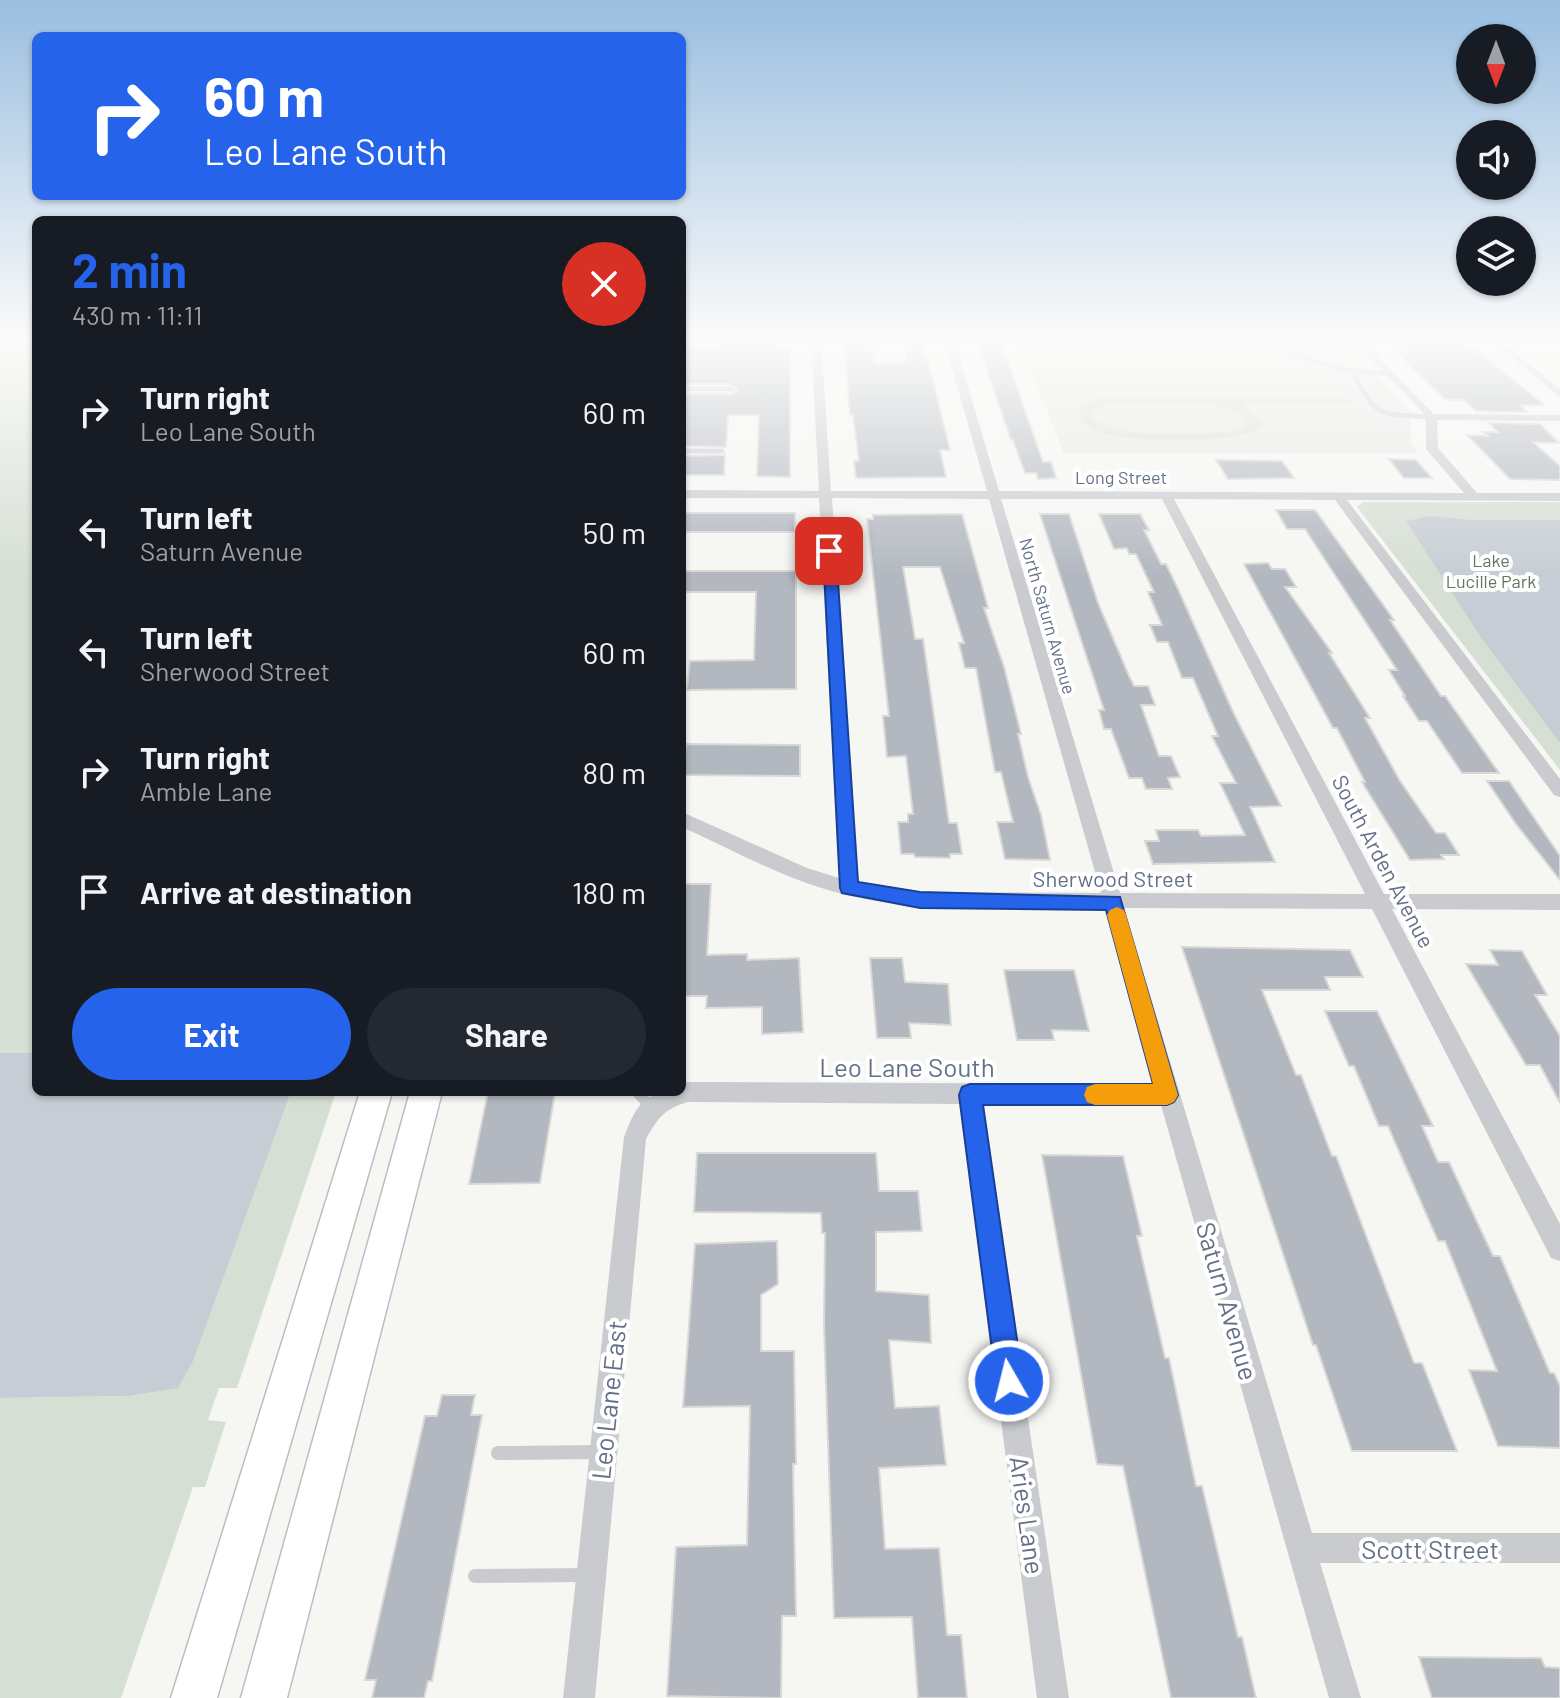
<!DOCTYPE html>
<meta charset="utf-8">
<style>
:root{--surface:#171b24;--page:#242831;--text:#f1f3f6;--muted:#9ea1a6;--accent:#2563eb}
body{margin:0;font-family:Barlow,sans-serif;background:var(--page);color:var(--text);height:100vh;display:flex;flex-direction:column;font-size:30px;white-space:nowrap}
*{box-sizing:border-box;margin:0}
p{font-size:26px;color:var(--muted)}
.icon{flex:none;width:44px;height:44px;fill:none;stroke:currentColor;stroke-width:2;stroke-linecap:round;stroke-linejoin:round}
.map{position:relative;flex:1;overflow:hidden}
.panel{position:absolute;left:32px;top:216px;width:654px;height:880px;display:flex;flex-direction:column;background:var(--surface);border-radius:12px;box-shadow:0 2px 6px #0004}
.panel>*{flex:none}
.hud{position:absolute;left:32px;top:32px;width:654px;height:168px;border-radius:12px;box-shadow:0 2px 6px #0004;background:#2563eb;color:#fff;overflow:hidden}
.needle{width:52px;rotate:180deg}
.buttons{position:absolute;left:1456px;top:24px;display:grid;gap:16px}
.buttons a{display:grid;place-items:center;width:80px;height:80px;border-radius:50%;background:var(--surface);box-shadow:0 2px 6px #0004;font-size:40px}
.pin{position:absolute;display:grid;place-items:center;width:68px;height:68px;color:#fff;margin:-34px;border-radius:16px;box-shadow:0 4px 12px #0006}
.me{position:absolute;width:88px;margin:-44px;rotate:352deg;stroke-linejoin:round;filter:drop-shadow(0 0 6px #0008)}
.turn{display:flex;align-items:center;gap:28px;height:168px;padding:0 40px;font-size:36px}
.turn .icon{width:104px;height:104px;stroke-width:2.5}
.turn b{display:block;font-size:56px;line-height:68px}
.round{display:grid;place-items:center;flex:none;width:84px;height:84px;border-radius:42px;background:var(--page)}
.head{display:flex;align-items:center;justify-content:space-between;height:136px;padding:0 40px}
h1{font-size:48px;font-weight:700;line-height:60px;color:var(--accent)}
.action{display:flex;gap:16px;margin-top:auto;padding:16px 40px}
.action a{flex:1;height:92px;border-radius:48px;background:var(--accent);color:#fff;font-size:32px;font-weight:700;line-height:92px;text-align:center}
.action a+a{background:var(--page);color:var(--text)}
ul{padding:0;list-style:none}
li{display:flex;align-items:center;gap:24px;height:120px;padding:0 40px}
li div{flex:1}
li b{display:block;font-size:30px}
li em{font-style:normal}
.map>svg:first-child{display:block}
</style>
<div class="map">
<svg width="1560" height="1698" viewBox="0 0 1560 1698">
<rect width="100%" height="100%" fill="#f6f7f3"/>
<path fill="#e7e8e6" d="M1018 340H1343L1410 412 1412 445 1418 453H1064Z"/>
<path fill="#d6dfd4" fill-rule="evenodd" d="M0 340H36V1053H0Z
M1100 398H1347L1352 404H1242L1261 420V427C1246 444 1138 441 1114 436 1102 434 1090 429 1081 420L1079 408ZM1111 403C1139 403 1237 394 1247 423L1244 428 1231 432C1201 433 1110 441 1091 416L1097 407Z
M1363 502H1560V770L1357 507Z
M291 1092H336L237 1388H219L208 1420 226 1422 205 1487H193L121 1698H0V1398L127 1396 194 1359Z"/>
<path fill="#c6cdd4" d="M1431 516 1472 520H1560V743L1480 636 1406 521Z
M0 1053H36V1092H291L194 1359 178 1388 127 1396 0 1398Z"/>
<path fill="#b3b8c0" stroke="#d8d8d6" stroke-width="2" d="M762 340H781L780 347H790V477L757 476 759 415H728L726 447 682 446V394H732L737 390 732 384H682V344L762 343Z
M844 340H870L875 363 907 362 904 340H923L950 450H940L946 477 856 478 854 461H859L853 415H850Z
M977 340H1000L1043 462H1051L1056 478 1038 479 1036 473H1025L1013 440H1011Z
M1394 340 1466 341 1544 405H1520L1527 412 1476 411 1464 400H1446L1395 351H1406Z
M1489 423 1540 424 1559 443 1533 442 1560 466V480L1510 479 1467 435 1488 436 1483 432H1498Z
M725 455 724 475H682V456Z
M1389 459 1416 460 1432 478H1404Z
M1216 460 1282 461 1294 478 1228 479Z
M1276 510H1315L1394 620H1390L1441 696H1445L1499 773H1462L1427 721H1419L1403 696H1405L1389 670H1397L1305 529H1287Z
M682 513H795V532H682Z
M962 514 988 608H984L1004 667 1021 734H1018L1028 777 1041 815 1050 860 1005 859 997 822H1013L1001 772H995L976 668H965L959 643H964L940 567H903L915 639H923L949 823H957L962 854H950V858L915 857 914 854H901L898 822H908V814H913L906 756 887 757 883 716H889L867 519H873V515Z
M1040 514H1069L1098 603 1129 676 1134 686H1148L1155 705H1141L1159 756H1171L1180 777 1168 778 1172 789H1146L1142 778H1129L1111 729H1104L1099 710H1104Z
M1099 514H1140L1149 530H1144L1161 564H1166L1177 587 1234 714 1281 806 1250 807 1275 862 1153 864 1145 841H1159L1156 830H1198L1201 836 1245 835 1220 783H1236L1212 736H1218L1193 678H1182L1168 642H1157L1150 625H1162L1148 592H1154L1136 554H1129L1127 548 1114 549Z
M1268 563 1272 569H1285L1296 587H1285L1332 653H1329L1370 718H1365L1400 781 1436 833H1445L1459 855H1441L1444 859 1410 860 1362 782H1365L1337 728H1333L1244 564Z
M682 571H796V689L687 690 690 661 754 660 756 592H682Z
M686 744 800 745V776L683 775Z
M1487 781H1509L1560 856V880L1516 824Z
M682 884H711L707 955 747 954V960L799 958 803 1032 762 1034V1007L706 1008 707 996H682Z
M1182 947 1350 950 1363 977H1325L1330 990H1262L1296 1075H1301L1332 1156H1336L1414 1363H1422L1457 1451H1352L1316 1345H1313Z
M1490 950 1522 951 1547 995H1535L1560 1036V1103L1540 1065H1526L1466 964 1498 965Z
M870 958H902L905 982 948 984 951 1025 909 1023 911 1038H877Z
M1004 970H1074L1089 1031 1052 1030 1054 1040H1017Z
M1325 1011H1377L1433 1126H1422L1438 1162H1449L1493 1256H1500L1550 1373H1554L1560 1386V1448L1498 1446 1469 1370 1497 1371 1445 1241H1438L1388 1126H1379L1354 1066H1349Z
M488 1092H555L540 1183 469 1184Z
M697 1153H876L879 1191H918L922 1231 876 1232V1291L929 1295 931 1343 889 1340 895 1408 939 1406 946 1465 879 1468 885 1549 939 1548 947 1635H961L967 1698H918L912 1617 834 1618 824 1325 825 1233H822L821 1213 694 1212Z
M1042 1155 1123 1156 1142 1236H1137L1165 1358H1169L1196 1486H1202L1238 1637H1242L1256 1698H1171L1123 1466 1097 1464Z
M777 1241 778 1284 761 1295V1351H794L796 1464H793L796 1616H782L781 1698 667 1696 676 1547 747 1545 750 1406 683 1407 695 1244Z
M442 1395H475L471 1415H482L432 1681H428L424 1698H372L376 1680H365L425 1416H437Z
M1419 1657 1541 1658 1545 1667 1560 1668V1698H1432Z"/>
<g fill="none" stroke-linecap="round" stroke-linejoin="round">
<defs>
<path id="secondary" d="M360 1092H392L217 1698H171Z
M410 1092H442L287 1698H241Z"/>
</defs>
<use href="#secondary" stroke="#babec4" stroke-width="3"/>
<path stroke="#c9cbcf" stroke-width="5" d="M1246 340 1343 370 1391 374
M1352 371C1378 419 1377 414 1431 417
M682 389H732
M682 451H722"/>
<path stroke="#c9cbcf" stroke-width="11" d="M637 1092 651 1107"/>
<path stroke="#c9cbcf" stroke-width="14" d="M498 1453 600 1452
M475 1576 587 1575"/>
<path fill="#c9cbcf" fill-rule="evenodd" d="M811 340H821L831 491H987L944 340H954L999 491 1464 493 1426 449V417L1419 408 1351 340H1361L1434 414 1560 415V421L1437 420 1438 448 1477 493H1560V501L1347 500 1560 779V797L1554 795 1335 500 1174 499 1384 894H1560V910L1392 909 1560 1224V1261L1551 1258 1372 909 1124 908 1312 1533H1560V1563H1320L1361 1698H1329L1161 1105 982 1104 1069 1698H1037L960 1104 688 1102C665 1108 657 1119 646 1139L595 1698H563L624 1137C638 1102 643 1092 682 1092V1083L688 1082 1155 1084 1105 908C1020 908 934 914 851 896 791 883 737 852 682 827V812L807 868 839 878 819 498H682V490L819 491ZM832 498 989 499 1101 893 920 892 858 882ZM1001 499H1162L1365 894 1120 893Z
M1490 340H1500L1560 389V397Z"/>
<use href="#secondary" fill="#fff" fill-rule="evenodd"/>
</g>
<linearGradient id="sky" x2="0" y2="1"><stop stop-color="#9abee0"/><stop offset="0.59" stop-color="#fbfbfa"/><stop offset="1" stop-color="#fbfbfa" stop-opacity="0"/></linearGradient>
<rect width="1560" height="577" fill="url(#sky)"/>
<path fill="#2563eb" stroke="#184099" stroke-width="2" d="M829 547 836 551 858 882 920 892 1120 897 1178 1095 1174 1102 1167 1105H983L1023 1381 1019 1391 1009 1395 1000 1391 996 1381 959 1095 962 1087 970 1084H1153L1106 910 920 908 842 893 840 888 823 551Z"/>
<path fill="#f59e0b" d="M1117 907 1124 910 1126 915 1178 1095 1174 1102 1167 1105H1095L1087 1102 1084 1095 1087 1087 1095 1084H1153L1107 915 1110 910Z"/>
<g text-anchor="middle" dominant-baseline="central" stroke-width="8" stroke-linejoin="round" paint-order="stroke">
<g font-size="18" fill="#637087" stroke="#fff">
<text x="1121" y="477">Long Street</text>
<text transform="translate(1048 616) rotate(74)">North Saturn Avenue</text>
</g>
<g font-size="18" fill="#5e795e" stroke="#fff">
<text x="1491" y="560">Lake<tspan x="1491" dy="21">Lucille Park</tspan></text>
</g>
<g font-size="22" fill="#637087" stroke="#fff">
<text transform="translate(1384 861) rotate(62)">South Arden Avenue</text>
<text x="1113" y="878">Sherwood Street</text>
</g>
<g font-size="26" fill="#637087" stroke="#fff">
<text x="907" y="1066">Leo Lane South</text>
<text transform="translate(1228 1301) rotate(74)">Saturn Avenue</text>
<text transform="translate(608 1400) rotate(-84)">Leo Lane East</text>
<text transform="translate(1028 1515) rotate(82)">Aries Lane</text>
<text x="1430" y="1548">Scott Street</text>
</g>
</g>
</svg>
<div class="buttons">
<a><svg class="needle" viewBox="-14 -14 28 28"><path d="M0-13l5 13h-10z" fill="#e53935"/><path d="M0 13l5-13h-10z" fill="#9ea1a6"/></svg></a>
<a><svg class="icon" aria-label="sound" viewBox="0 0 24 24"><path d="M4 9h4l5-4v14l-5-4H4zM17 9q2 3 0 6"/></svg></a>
<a><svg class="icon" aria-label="layers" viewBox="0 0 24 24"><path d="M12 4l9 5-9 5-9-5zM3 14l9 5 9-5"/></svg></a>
</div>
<div class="pin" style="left:829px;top:551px;background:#d93025"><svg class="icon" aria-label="arrive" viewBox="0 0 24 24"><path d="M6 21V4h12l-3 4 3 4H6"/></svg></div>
<svg class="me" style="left:1009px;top:1381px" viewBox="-20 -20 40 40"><circle r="17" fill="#2563eb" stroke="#fff" stroke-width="3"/><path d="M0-11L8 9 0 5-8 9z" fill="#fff"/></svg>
<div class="hud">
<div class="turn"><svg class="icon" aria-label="right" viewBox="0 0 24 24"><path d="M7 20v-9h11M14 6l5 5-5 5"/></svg><div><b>60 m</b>Leo Lane South</div></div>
</div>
<section class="panel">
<div class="head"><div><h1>2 min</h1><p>430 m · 11:11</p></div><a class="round" style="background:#d93025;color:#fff"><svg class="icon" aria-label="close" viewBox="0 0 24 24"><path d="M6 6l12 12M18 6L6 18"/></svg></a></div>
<ul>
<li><svg class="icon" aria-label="right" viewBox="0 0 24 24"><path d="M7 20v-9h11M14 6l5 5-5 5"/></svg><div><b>Turn right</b><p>Leo Lane South</p></div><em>60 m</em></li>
<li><svg class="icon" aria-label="left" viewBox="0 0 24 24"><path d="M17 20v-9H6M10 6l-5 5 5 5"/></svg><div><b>Turn left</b><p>Saturn Avenue</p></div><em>50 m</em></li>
<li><svg class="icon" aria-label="left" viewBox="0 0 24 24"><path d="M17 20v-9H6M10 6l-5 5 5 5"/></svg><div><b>Turn left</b><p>Sherwood Street</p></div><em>60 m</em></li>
<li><svg class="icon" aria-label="right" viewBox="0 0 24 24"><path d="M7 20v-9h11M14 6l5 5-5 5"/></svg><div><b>Turn right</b><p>Amble Lane</p></div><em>80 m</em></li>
<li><svg class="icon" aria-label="arrive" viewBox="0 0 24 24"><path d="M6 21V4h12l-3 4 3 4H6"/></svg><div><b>Arrive at destination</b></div><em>180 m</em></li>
</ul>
<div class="action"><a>Exit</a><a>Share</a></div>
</section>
</div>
